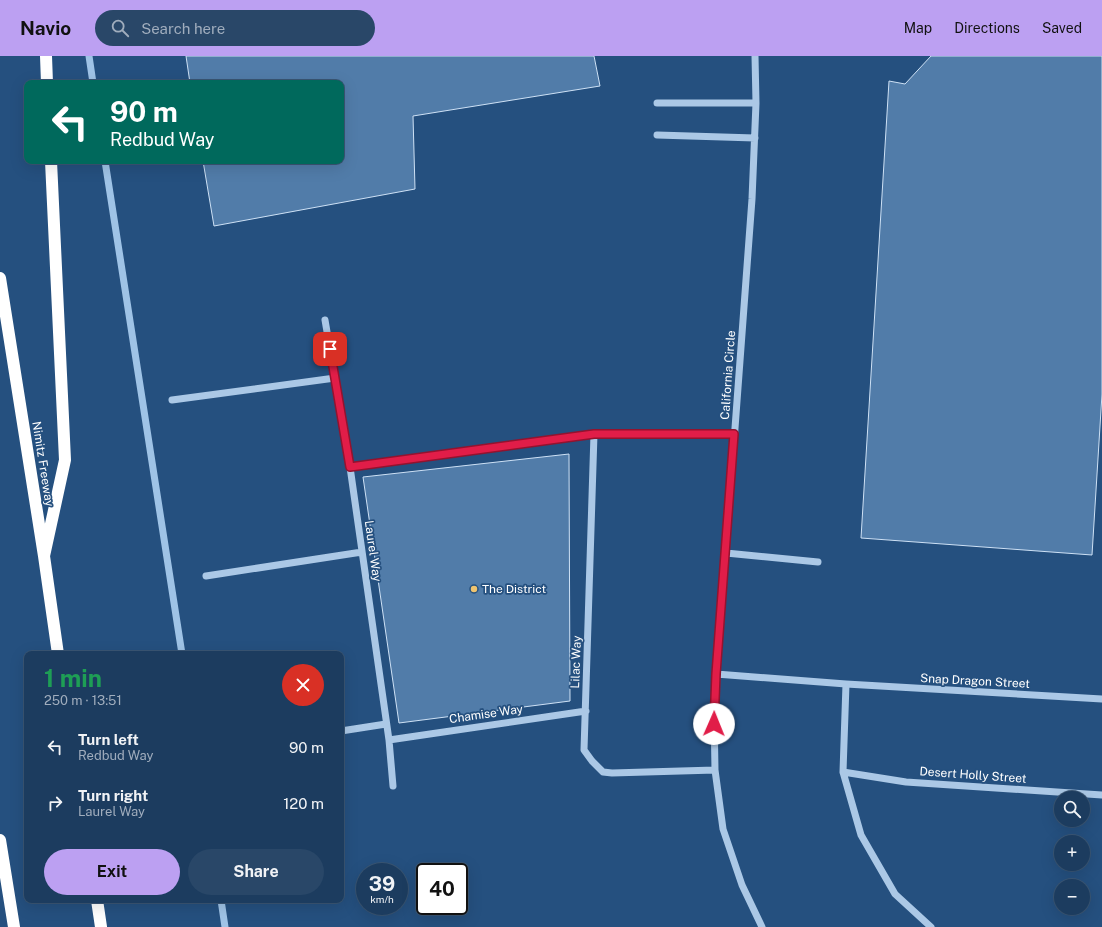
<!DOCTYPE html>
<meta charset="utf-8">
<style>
:root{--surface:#1c3c5f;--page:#294768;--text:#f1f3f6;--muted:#a0adbd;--line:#3a5674;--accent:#bca0f2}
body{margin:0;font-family:"Public Sans",sans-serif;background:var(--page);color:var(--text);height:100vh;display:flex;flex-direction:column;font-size:15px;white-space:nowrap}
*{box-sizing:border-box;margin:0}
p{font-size:13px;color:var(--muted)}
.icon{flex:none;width:22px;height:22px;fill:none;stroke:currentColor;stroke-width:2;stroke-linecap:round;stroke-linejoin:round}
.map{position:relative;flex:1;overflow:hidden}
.sheet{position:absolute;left:24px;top:595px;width:320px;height:252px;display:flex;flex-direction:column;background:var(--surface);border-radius:8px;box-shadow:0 4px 16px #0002,0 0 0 1px var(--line)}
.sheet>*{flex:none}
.hud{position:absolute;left:24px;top:24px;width:320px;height:84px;border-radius:8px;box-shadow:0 4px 16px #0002,0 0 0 1px var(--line);background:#00695c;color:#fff;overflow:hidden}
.buttons{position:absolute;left:1054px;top:735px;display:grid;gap:8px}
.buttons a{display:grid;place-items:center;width:36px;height:36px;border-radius:50%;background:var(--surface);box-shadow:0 4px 16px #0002,0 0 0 1px var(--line);font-size:20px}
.speed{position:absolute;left:356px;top:807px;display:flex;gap:8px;font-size:20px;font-weight:700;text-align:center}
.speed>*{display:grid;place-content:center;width:52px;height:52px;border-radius:50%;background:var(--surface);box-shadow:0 4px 16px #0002,0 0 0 1px var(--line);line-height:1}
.speed small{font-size:10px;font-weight:400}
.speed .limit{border:2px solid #111;border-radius:6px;background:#fff;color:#111}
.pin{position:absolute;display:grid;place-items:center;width:34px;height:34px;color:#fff;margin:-17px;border-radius:8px;box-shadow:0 2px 6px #0006}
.me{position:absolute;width:44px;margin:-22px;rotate:1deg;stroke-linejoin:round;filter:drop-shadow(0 0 3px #0008)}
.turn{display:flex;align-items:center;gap:14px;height:84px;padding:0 20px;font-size:18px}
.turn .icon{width:52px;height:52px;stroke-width:2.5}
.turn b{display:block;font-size:28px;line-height:34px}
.round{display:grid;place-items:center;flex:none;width:42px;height:42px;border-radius:21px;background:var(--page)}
.headline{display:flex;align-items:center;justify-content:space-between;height:68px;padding:0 20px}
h1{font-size:24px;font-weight:700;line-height:30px;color:#1e9e55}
.cta{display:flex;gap:8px;margin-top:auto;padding:8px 20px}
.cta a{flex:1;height:46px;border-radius:24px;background:var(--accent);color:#111;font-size:16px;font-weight:700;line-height:46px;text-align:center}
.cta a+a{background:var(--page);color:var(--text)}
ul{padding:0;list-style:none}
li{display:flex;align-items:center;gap:12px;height:56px;padding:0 20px}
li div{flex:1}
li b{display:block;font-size:15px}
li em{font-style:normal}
header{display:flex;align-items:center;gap:24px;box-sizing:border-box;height:56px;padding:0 20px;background:var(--accent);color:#111}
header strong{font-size:19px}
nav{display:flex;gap:22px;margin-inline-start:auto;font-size:14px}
.search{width:280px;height:36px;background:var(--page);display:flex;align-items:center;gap:10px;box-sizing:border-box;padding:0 14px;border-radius:22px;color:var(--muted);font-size:15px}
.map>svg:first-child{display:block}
</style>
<header>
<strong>Navio</strong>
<div class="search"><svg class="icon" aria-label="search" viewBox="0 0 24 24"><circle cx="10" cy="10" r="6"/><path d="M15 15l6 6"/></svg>Search here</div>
<nav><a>Map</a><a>Directions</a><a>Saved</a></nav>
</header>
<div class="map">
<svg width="1102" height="871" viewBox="0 0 1102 871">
<rect width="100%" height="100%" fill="#25507f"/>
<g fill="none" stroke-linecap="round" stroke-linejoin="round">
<path stroke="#9fc3e6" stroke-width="7" d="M89 0 93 27
M105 105 182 598
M221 844 225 871"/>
</g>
<path fill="#517ca9" stroke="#cee1f5" d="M186 0H594L600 30 413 60 415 133 214 170 203 105H341V27H190Z
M931 0H1102V338L1092 499 861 482 889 25 905 28Z
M569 398 570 645 399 667 363 421Z"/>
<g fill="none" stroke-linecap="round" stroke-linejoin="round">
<path stroke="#abc8e6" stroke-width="7" d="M755 0 756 47 752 143 714 655 715 714 723 773 742 829 762 871
M657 47H756
M657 79 755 82
M325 264 350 411 389 684 393 730
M172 344 335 322
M594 378 584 694 592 705 603 716 612 717 715 714
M350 411 594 378H734
M726 497 818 506
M206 520 362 496
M716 618 846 628 1102 643
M846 628 843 716 861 779 895 838 931 871
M341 675 386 668
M389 684 586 655
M843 716 906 726 1102 739"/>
<path stroke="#fff" stroke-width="12" d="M46 0 47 27
M0 222 44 500 58 598
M44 500 65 404 51 105
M0 784 14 871
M97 844 101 871"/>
</g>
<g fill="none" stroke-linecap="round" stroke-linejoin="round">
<defs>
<path id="route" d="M330 293 350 411 594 378H734L716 618 714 668"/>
</defs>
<use href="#route" stroke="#92132f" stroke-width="10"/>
<use href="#route" stroke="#e11d48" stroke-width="7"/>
</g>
<circle fill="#efc46f" stroke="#25507f" stroke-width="1.5" cx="474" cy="533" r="4"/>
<g text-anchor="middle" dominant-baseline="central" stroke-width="3.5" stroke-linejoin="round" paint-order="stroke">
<g font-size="12" fill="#fff" stroke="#25507f">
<text transform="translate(728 319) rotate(-86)">California Circle</text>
<text transform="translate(43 408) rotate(81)">Nimitz Freeway</text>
<text transform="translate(373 495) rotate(82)">Laurel Way</text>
<text transform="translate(576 606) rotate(-88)">Lilac Way</text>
<text transform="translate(975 625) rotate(3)">Snap Dragon Street</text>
<text transform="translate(486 658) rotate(-8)">Chamise Way</text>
<text transform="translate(973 719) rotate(4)">Desert Holly Street</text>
</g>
<g font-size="12" fill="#fff" stroke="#25507f" text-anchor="start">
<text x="482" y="533">The District</text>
</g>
</g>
</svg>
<div class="buttons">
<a><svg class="icon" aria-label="search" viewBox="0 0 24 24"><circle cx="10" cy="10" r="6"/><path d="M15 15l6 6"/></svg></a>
<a>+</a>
<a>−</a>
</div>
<div class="speed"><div>39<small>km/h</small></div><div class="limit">40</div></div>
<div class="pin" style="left:330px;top:293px;background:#d93025"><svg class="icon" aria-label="arrive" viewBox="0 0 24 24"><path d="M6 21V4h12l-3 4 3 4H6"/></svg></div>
<svg class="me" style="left:714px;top:668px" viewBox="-20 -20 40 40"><circle r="19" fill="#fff"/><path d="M0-13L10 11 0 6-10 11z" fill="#e11d48"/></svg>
<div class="hud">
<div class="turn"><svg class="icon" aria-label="left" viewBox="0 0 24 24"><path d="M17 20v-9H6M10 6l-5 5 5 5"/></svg><div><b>90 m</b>Redbud Way</div></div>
</div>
<section class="sheet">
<div class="headline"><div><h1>1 min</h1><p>250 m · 13:51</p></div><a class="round" style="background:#d93025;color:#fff"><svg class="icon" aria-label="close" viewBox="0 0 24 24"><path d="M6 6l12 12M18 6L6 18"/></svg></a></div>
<ul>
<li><svg class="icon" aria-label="left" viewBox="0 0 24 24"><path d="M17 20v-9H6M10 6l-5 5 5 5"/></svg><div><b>Turn left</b><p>Redbud Way</p></div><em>90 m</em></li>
<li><svg class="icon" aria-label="right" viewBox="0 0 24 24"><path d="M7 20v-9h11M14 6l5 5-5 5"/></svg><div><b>Turn right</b><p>Laurel Way</p></div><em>120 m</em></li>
</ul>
<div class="cta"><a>Exit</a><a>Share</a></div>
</section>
</div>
